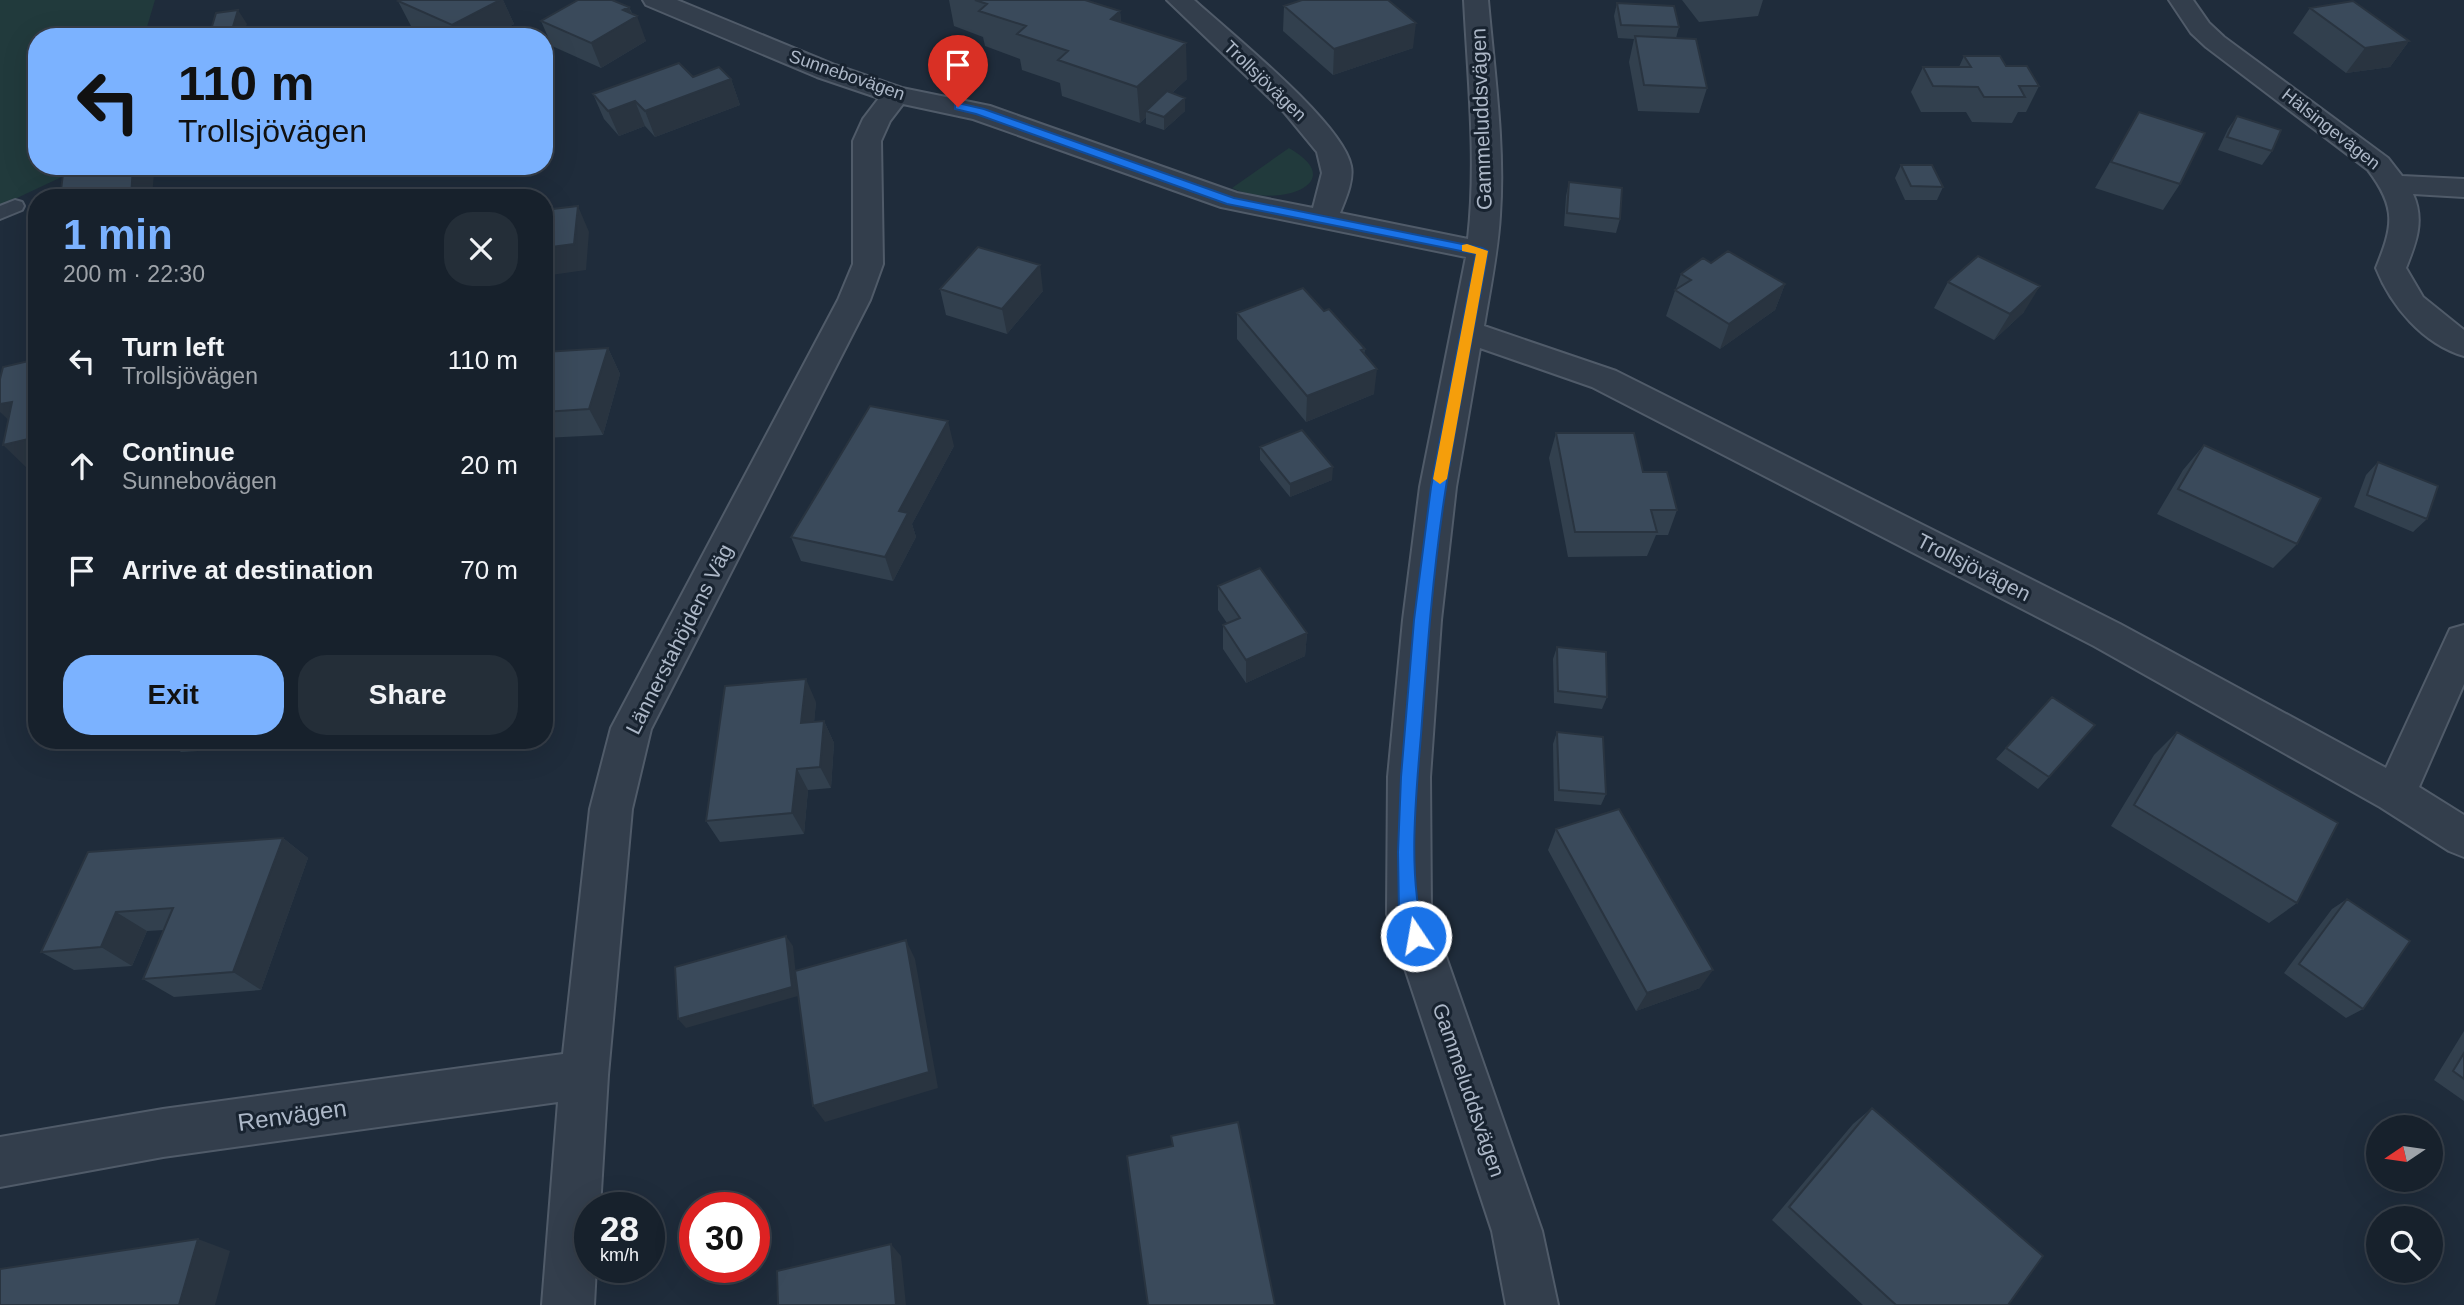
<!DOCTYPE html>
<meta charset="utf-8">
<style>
:root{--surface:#17212c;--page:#242e38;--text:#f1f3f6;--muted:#9ea3a9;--line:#363e48;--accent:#7bb2ff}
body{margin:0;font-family:Helvetica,sans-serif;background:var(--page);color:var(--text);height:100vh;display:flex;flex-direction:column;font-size:26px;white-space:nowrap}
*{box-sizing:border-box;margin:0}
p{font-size:23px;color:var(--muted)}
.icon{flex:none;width:38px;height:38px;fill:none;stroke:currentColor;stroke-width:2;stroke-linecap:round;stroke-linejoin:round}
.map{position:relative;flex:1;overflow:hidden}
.side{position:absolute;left:28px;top:189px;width:525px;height:560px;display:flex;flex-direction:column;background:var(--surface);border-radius:28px;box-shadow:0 7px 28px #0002,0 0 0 2px var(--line)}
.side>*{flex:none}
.guide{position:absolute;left:28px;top:28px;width:525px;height:147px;border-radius:28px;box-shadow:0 7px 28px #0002,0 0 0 2px var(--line);background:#7bb2ff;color:#111;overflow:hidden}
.needle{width:46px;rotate:257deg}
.controls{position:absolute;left:2366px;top:1115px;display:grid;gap:14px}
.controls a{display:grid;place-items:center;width:77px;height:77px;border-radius:50%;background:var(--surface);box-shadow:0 7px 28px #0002,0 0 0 2px var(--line);font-size:35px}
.speed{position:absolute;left:574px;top:1192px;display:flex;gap:14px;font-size:35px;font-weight:700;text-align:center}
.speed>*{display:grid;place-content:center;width:91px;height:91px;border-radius:50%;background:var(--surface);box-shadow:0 7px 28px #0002,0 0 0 2px var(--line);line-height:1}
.speed small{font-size:18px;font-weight:400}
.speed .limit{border:10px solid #d22;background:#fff;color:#111}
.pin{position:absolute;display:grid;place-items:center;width:60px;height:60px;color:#fff;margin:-72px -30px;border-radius:50% 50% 50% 0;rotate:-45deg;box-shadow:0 0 7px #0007}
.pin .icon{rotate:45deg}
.me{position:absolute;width:77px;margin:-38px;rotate:348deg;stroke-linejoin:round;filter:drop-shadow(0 0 5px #0008)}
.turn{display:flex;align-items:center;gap:24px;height:147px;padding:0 35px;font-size:32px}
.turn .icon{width:91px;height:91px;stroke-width:2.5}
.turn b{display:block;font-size:49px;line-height:60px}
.round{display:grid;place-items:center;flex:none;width:74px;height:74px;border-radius:28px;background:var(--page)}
.headline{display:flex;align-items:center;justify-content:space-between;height:119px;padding:0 35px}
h1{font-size:42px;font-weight:700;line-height:52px;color:var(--accent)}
.action{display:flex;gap:14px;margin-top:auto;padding:14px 35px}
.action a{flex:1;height:80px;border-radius:28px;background:var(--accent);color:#111;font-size:28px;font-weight:700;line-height:80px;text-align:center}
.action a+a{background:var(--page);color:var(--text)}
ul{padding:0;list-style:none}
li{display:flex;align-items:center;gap:21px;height:105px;padding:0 35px}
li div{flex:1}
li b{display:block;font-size:26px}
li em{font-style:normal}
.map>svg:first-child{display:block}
</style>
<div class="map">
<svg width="2464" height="1305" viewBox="0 0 2464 1305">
<rect width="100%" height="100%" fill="#1f2c3b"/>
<path fill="#213a3c" d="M0 0H155L144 37H37V166H85L0 206Z
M1289 148C1352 184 1276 209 1232 188Z"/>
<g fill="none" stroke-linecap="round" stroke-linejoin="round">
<defs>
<path id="lane" d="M15 200 22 202 24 206 22 210 0 219V206Z"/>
<path id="street" d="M643 0H677L835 65 902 88 990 106 1237 193 1313 208 1322 173 1317 152 1284 112 1167 0H1194C1229 32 1343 123 1351 166 1354 181 1345 200 1340 213L1468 239C1477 160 1468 79 1464 0H1488C1494 70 1505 144 1500 215 1498 252 1490 289 1484 326L1616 371 2120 624 2386 768 2450 629 2464 625V684L2419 787 2464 815V857L2449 851 2380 807 2094 646 1592 387 1480 348 1456 487 1441 620 1430 777 1431 914 1542 1231 1558 1305H1506L1492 1231 1387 914 1388 777 1403 620 1420 487 1466 257 1221 207 973 119 903 104 890 121 881 141 883 264 870 300 651 729 632 809 608 1075 600 1208H590V1267H596L594 1305H542L558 1102 163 1157 0 1187V1137L163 1109 563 1054 590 809 611 728 838 300 853 264V141L863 119 879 98 817 77 646 5Z
M2169 0H2193L2209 23 2224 37 2388 158 2402 176 2464 179V197L2413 194C2425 220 2416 243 2406 268L2423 297 2464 330V356C2423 344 2391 306 2376 268 2393 226 2397 208 2368 170L2206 47 2191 33Z"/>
</defs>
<use href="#lane" stroke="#505b69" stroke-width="4"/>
<use href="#street" stroke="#505b69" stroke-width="4"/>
<use href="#lane" fill="#333e4c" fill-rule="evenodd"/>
<use href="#street" fill="#333e4c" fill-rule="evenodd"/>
</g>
<path fill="#32404e" d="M400 0H503L514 24 490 37H434L411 26 398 1Z
M949 0H1085L1120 11 1121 22 1187 79 1172 93 1185 111 1164 130 1146 124V117L1140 123 1062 96 1060 83 1022 70 1020 59 985 46 983 37 954 26Z
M1682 0H1763L1758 16 1699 22Z
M1617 3 1679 27 1676 38 1707 88 1699 113 1638 111 1629 62 1634 39 1618 38 1614 16Z
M1284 6 1413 48 1333 75 1283 31Z
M629 7 646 41 601 68 552 46 541 21Z
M2310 8 2409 41 2390 67 2346 73 2293 33Z
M1964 56 2006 66 2039 86 2026 112H2018L2012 123 1972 122 1966 112H1921L1911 92 1923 67H1959Z
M693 77 731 79 740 105 655 137 645 126 619 136 604 119 593 94Z
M2139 112 2180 184 2163 210 2095 188Z
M2237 116 2272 151 2262 165 2218 150 2228 129Z
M1901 165 1943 187 1937 200H1905L1895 178Z
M1569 182 1620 219 1616 233 1564 226 1566 196Z
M1711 263 1785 284 1775 310 1720 349 1666 316 1681 274Z
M1948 282 2024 312 1994 340 1934 308Z
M940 289 1043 291 1007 334 946 315Z
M1324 311 1365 349 1364 355 1374 394 1306 422 1237 339V313Z
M608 348 620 374 603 435 544 438V352Z
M1556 433 1643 472 1677 510 1668 535H1656L1647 556 1568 557 1549 458Z
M2204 445 2297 544 2273 568 2157 514 2183 470Z
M954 446 912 524 916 537 893 581 801 561 791 537Z
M1260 447 1332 480 1290 497 1260 460Z
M2378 462 2427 519 2413 532 2354 507 2366 475Z
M1218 586 1307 633 1305 656 1246 683 1223 649V625L1227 623 1218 610Z
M1557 647 1607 697 1602 709 1554 703 1553 659Z
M2052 697 2049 777 2038 789 1996 759Z
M816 702 814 722 824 721 834 743 831 788 808 790 804 834 720 842 706 821Z
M1557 732 1606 794 1601 805 1554 801 1553 744Z
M2177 732 2297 903 2269 923 2111 826 2154 755Z
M168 740H267L264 747 181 752Z
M1556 829 1700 988 1636 1011 1548 850Z
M283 838 308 858 261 990 174 997 143 979 164 930 147 931 132 966 74 970 41 952 88 852Z
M2347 899 2363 1009 2346 1018 2284 973 2332 909Z
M2464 1031V1101L2434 1080Z
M1872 1108 2008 1305H1863L1772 1220 1853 1124Z"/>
<path fill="#293440" d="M500 0H503L514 24 490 37H457L452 25Z
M629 7 633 18 637 16 646 41 601 68 591 43 623 10Z
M238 10 247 24 242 37H212L210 33Z
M1120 11 1123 47 1111 19Z
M1416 23 1413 48 1333 75 1334 49Z
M2409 41 2390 67 2346 73 2365 48Z
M1186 43 1187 79 1151 112 1146 111V117L1140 123 1137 87Z
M731 79 740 105 655 137 645 111Z
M1185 98V111L1164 130V117Z
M635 101 645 126 619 136 608 111Z
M133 166H150L154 172 152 198H131Z
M578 206 589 232 586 270 544 276V248Z
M1040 265 1043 291 1007 334 1002 309Z
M1785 284 1775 310 1720 349 1729 324Z
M2040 286 2024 312 1994 340 2010 314Z
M608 348 620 374 603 435 589 409Z
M1377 369 1374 394 1306 422 1307 396Z
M12 402 20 431 0 412V404Z
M948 421 954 446 912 524 916 537 893 581 885 557 899 511Z
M37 437V468L29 470 3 445Z
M1333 467 1332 480 1290 497V484Z
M1307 633 1305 656 1246 683V660Z
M806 679 816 702 812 745 801 723Z
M824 721 834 743 831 788 820 767Z
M256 740H267L264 747Z
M797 769 808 790 804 834 792 813Z
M283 838 308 858 261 990 233 972Z
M116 912 147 931 132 966 101 947Z
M786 936 793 946 798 996 686 1028 678 1019Z
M906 940 915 959 938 1088 825 1122 813 1106Z
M1713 970 1700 988 1636 1011 1647 993Z
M198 1239 230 1251 215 1305H179Z
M891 1244 901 1256 906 1305H896Z"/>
<path fill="#3a4a5b" stroke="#293440" stroke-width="2" d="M400 0H500L452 25 398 1Z
M578 0H612L629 7 623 10 637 16 591 43 541 21Z
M975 0H1085L1120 11 1111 19 1186 43 1137 87 1058 60 1068 51 1017 34 1026 26 979 11 987 4Z
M1302 0H1388L1416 23 1334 49 1284 6Z
M2353 1 2409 41 2365 48 2310 8Z
M1617 3 1674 6 1679 27 1621 25Z
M238 10 232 30 210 33 216 13Z
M1635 36 1696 39 1707 88 1644 85Z
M1964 56H2000L2006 66H2027L2039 86H2019L2025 97H1984L1978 87 1933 86 1923 67H1971Z
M679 63 693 77 719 67 731 79 645 111 635 101 608 111 593 94Z
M1167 91 1185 98 1164 117 1146 111Z
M2139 112 2205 133 2180 184 2111 162Z
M2237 116 2281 130 2272 151 2227 137Z
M1901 165H1932L1943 187 1911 186Z
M64 166H133L131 198H60Z
M1569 182 1622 188 1620 219 1567 213Z
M578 206 574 244 544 248V210Z
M978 247 1040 265 1002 309 940 289Z
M1728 251 1785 284 1729 324 1675 290 1691 280 1681 274 1703 258 1711 263Z
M1978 256 2040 286 2010 314 1948 282Z
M1303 288 1324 311 1329 309 1365 349 1361 350 1377 369 1307 396 1237 313Z
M608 348 589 409 544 412V352Z
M37 359V437L3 445 12 402 0 404V379L3 367Z
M870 406 948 421 899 511 908 513 885 557 791 537Z
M1302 430 1333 467 1290 484 1260 447Z
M1556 433H1634L1643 472H1667L1677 510H1651L1657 532H1575Z
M2204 445 2321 498 2297 544 2178 489Z
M2378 462 2438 486 2427 519 2367 495Z
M1260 568 1307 633 1246 660 1223 625 1240 618 1218 586Z
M1557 647 1606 652 1607 697 1558 691Z
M806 679 801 723 824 721 820 767 797 769 792 813 706 821 725 686Z
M2052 697 2095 725 2049 777 2006 748Z
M1557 732 1603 737 1606 794 1559 790Z
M2177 732 2338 823 2297 903 2134 805Z
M1619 809 1713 970 1647 993 1556 829Z
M283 838 233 972 143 979 173 908 116 912 101 947 41 952 88 852Z
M2347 899 2410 941 2363 1009 2299 964Z
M786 936 792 987 678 1019 675 967Z
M906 940 929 1072 813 1106 795 971Z
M2464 1053V1079L2453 1071Z
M1872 1108 2043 1256 2008 1305H1896L1789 1207Z
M1238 1122 1275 1305H1148L1127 1156 1173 1146 1171 1136Z
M198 1239 179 1305H0V1269Z
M891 1244 896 1305H778L777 1271Z"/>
<path fill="#1a73e8" stroke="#114b97" stroke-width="2" d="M958 103 984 109 1234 198 1482 248 1488 251C1474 330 1458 408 1446 487 1433 569 1427 652 1421 735 1416 794 1407 881 1425 936L1422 942 1416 944 1409 942 1399 914 1398 852 1401 777 1414 620 1431 487 1476 254 1227 204 976 114 955 109V104Z"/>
<path fill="#f59e0b" d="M1467 244 1488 251 1447 479 1440 484 1433 479 1476 254 1462 251V245Z"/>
<g text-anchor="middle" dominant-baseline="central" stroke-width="6" stroke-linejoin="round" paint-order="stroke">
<g font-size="18" fill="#adb8c8" stroke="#182330">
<text transform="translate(847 75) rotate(19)">Sunnebovägen</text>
<text transform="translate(1265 81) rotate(44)">Trollsjövägen</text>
<text transform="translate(2331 129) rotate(38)">Hälsingevägen</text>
</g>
<g font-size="21" fill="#adb8c8" stroke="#182330">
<text transform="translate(1481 119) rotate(-92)">Gammeluddsvägen</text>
<text transform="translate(1974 567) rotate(27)">Trollsjövägen</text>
<text transform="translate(679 639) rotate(-63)">Lännerstahöjdens Väg</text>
<text transform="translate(1469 1090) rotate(71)">Gammeluddsvägen</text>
</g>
<g font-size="24" fill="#adb8c8" stroke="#182330">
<text transform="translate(292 1115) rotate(-8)">Renvägen</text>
</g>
</g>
</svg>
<div class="controls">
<a><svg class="needle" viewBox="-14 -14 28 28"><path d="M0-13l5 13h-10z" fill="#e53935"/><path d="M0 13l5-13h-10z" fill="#9ea3a9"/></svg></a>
<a><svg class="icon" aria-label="search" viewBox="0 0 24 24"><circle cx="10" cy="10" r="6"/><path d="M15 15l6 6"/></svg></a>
</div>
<div class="speed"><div>28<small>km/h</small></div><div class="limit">30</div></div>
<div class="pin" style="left:958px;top:107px;background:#d93025"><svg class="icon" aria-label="arrive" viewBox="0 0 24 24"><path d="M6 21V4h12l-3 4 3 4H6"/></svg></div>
<svg class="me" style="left:1416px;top:936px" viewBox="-20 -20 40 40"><circle r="17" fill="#1a73e8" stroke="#fff" stroke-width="3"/><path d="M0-11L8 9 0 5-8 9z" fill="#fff"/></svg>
<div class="guide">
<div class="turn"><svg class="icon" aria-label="left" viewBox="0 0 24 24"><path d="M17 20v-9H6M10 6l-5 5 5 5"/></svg><div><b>110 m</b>Trollsjövägen</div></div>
</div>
<section class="side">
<div class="headline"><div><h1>1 min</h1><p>200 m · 22:30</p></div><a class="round"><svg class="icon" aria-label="close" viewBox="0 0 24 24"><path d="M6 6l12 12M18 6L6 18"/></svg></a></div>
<ul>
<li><svg class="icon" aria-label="left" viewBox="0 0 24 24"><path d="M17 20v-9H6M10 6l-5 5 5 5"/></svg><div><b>Turn left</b><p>Trollsjövägen</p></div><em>110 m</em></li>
<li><svg class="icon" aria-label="ahead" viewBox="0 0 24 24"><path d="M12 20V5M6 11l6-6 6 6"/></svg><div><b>Continue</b><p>Sunnebovägen</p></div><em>20 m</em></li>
<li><svg class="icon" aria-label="arrive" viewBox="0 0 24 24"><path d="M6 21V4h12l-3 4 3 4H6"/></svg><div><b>Arrive at destination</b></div><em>70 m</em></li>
</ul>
<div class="action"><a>Exit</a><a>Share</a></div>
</section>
</div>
